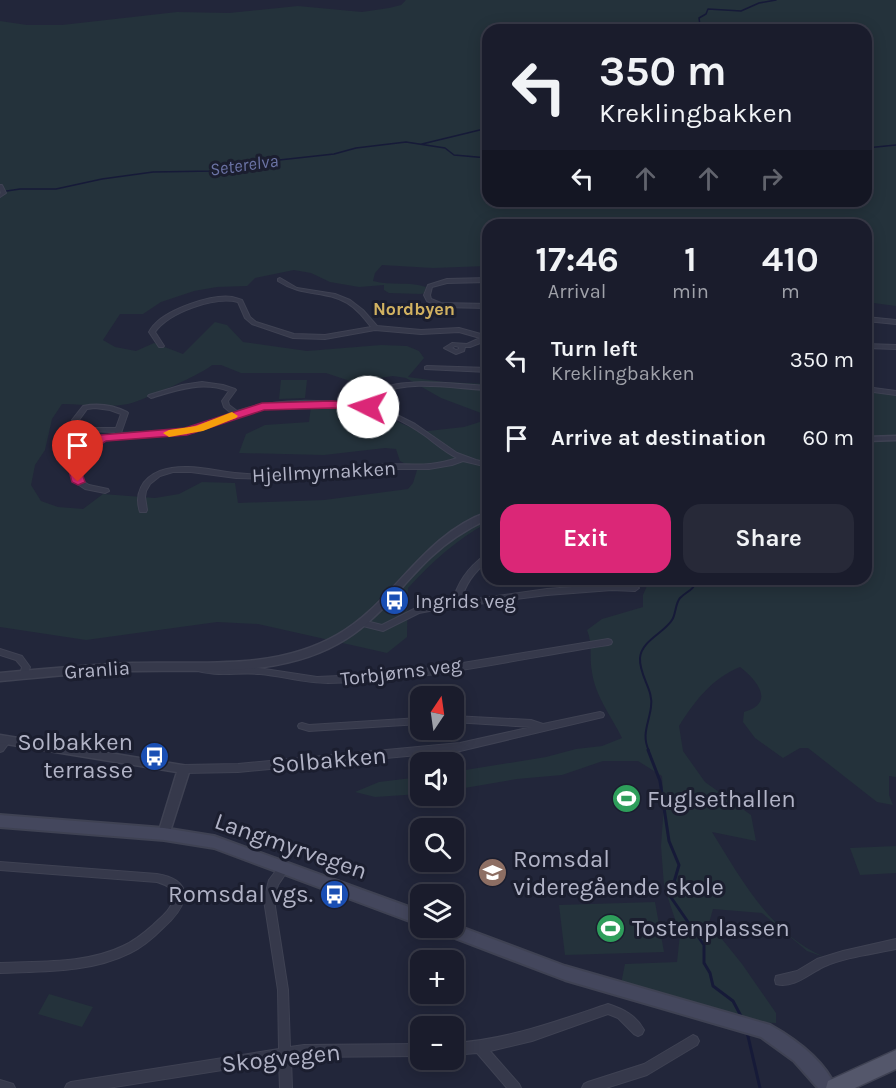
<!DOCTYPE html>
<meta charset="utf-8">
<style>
:root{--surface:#1a1c2c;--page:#272938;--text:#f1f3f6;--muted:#9fa1a9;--line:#383a48;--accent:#db2777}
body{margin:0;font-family:Karla,sans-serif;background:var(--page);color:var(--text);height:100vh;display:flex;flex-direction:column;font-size:22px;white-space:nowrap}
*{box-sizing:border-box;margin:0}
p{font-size:20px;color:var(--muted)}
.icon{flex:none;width:33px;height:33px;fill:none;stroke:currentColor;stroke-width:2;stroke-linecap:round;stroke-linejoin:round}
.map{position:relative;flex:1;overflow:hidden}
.details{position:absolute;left:482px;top:219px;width:390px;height:366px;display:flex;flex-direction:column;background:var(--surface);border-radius:18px;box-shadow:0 3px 15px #0003,0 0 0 2px var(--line)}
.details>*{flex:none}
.top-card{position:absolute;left:482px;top:24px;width:390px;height:183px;border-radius:18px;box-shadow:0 3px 15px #0003,0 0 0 2px var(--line);background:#1a1c2c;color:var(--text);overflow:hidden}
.needle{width:39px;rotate:13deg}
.fabs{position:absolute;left:410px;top:686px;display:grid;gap:12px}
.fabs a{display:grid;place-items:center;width:54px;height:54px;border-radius:12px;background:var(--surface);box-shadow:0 3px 15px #0003,0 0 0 2px var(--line);font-size:30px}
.pin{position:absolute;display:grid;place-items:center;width:51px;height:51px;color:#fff;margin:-62px -26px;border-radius:50% 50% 50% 0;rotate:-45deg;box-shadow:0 0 6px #0007}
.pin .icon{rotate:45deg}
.me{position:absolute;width:66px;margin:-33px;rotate:274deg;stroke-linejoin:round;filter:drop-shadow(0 0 4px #0008)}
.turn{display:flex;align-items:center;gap:21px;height:126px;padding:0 18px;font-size:27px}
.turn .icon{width:78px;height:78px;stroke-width:2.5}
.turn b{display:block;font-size:42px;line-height:51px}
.lanes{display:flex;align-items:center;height:57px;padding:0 18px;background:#0003;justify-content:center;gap:30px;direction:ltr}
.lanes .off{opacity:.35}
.eta{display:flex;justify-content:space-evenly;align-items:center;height:102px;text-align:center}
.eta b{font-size:36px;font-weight:700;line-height:42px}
.button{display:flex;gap:12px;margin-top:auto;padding:12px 18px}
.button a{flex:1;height:69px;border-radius:18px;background:var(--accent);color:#fff;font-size:24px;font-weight:700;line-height:69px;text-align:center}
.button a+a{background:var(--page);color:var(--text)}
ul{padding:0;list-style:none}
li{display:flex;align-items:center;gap:18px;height:78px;padding:0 18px}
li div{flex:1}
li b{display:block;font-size:22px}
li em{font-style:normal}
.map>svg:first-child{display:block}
</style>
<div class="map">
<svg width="896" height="1088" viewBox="0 0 896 1088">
<rect width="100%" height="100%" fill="#22263a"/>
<path fill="#24323b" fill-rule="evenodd" d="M406 0H896V306L866 302V225H488L487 266 433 268 382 265 375 273 373 281C391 286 409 281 426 287L424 293 421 294 389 293 384 290V285L359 287 330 282 311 273 294 270 255 278 247 286 217 287 194 291 161 302 143 314H120L103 340 115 347 136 351 154 343 183 354 215 322 227 325 243 342 307 351 381 345 407 346 419 351 424 358 408 377 444 382 487 384V523C456 540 433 561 408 588L407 637 387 653 258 624 217 622 86 640 0 627V21L27 25H62L177 12 229 13 298 6 362 12 389 8 401 5ZM488 30H866V201H488ZM212 365H221L241 373H326L353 382 393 376 406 378 441 398 481 413 483 421 464 427 428 431 417 430 369 410 347 406H311L309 422 265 425 246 434 239 453 324 455 385 448 396 449 400 461 417 470 413 483 408 489 324 500 238 503 235 483 202 482 179 494 155 498 103 494 83 509 58 507 41 501 31 485 35 465 45 450 52 419 62 404C83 404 108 408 128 404 140 402 206 372 212 365Z
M281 380H307L305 398 279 399Z
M866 388 896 394V777L889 776V795L893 805 877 802 808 748H800L783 758 755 738 743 722 744 712C776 703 757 680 740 667 711 679 695 701 679 726L683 751 705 782 751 815 756 841 712 832C741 879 771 934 824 957L807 951 762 913 713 909 709 923 742 964 776 1013V1023L724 1020 621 984 625 964 677 962 680 934 664 886 661 846 664 805 662 776 638 761H603L562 775 517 779 453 790V772L546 757 576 749 602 746 622 738C612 717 595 696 592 672 589 657 593 644 587 630L602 619 643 607V595L650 579H866Z
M420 777V794L375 797 355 792 379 782Z
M896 846V873L860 875 850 848Z
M655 902 664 952 565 955 559 905Z
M49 994 93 1007 82 1027 38 1014Z"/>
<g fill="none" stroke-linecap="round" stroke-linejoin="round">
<path stroke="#161a38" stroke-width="1.5" d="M659 30 700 25 699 18 706 14 708 9 741 11 759 3 776 0
M422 144 488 128
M866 148 896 145
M0 192 20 189H56L102 179 153 172 214 171 234 165 334 154 356 148 406 142 445 148 454 155 488 158"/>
<path stroke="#161a38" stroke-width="2" d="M649 751C641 735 649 723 651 707 654 690 639 676 640 658 641 641 664 633 672 620 676 614 675 604 680 598 688 590 692 592 698 579"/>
<path stroke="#161a38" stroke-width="3" d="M648 750 660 781 669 841 679 865 670 896 704 945V963L710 973 713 986 733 1001 742 1018
M747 1032 760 1088"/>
<defs>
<path id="minor" d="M0 185H2L6 193 0 197V194L1 193 0 190Z
M280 278 297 288 335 294 350 300 363 310 377 326 421 330 459 328 488 336V340L470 347H465L464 351 456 354 444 348 452 343 467 344 480 338 459 332 421 334 375 330 325 339 293 338 252 324 245 318 238 302C215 296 169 312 155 332L164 346 163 347H159L149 332C151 329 152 326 155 324 169 309 212 294 232 297 236 298 239 299 242 300L250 317 256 322 294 334 325 335 371 327C364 318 357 309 347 303 325 290 302 297 278 281V279ZM455 346 459 347V349L456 350 452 348Z
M488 278V282L447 283 432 287 430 295 431 299 441 303 488 304V308L440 307 427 301 424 295 428 285 447 279Z
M866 317 896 320V324L866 321Z
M866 344 896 345V349L866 348Z
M427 366 488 368V372L425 369V367Z
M202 382 223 385 235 389 236 390 228 401 229 405 237 411C277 397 323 400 365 405 367 401 370 396 373 393 397 375 459 385 488 386V390C457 389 408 379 381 394 377 397 374 400 371 404V406L399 416 415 424 457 453 476 460 488 463V467L463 461 452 465 429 469H376L349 475 332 476 277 479 236 478 191 472H173L160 476 150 484 146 491 145 497 147 510 146 512H140C134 494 142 478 160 471 188 461 218 473 247 474 280 476 315 475 348 471 357 469 366 466 375 465 405 462 427 469 457 458 445 452 435 443 424 435 407 423 385 412 365 409 333 403 278 402 247 412 227 418 208 430 187 434 155 440 118 428 89 447 77 455 78 467 81 480L89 485 108 489 109 491 105 493 85 489 76 483C63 452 88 438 114 434L115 432 85 431 72 420 83 406C98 403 113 405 127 412L128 413 121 433 186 430 200 426 231 413 224 407 222 401 229 391C202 381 177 390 151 398L148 396 149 395 182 385ZM95 408 110 410 121 414 116 428H89L79 420 87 409Z
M866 387 896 391V395L866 391Z
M485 555H488V561C474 572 465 584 461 601L547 589 612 584 635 585 639 588 635 591 612 590 547 595 440 609 419 613 383 631 359 625 358 623 359 621 362 620 382 625 414 609 453 602C457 582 469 567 485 555Z
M608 639 611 640 612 642 611 644 608 645C515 659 422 682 328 683 305 683 282 676 260 674 235 672 216 678 192 669L191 667 192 665 195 664 203 667 218 669 258 668 317 677 362 675 432 668Z
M0 649 22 656 30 667 27 677H21L20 675 22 667 16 660 0 655Z
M600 712 603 713 604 715 603 717 460 751 238 772 184 773 181 772 179 769 181 766 184 765 238 764 460 743 532 727 453 722V716L531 720 543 724Z
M420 718V724L309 731 299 728 298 726 299 724 302 723 309 725Z
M7 736 10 737 11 740 3 751 0 752V742L4 737Z
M0 862 157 874C170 876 187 882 184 899 181 911 172 920 163 928 153 938 143 947 130 953 90 973 44 971 0 973V963C40 961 86 964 123 946 134 941 144 933 153 925 160 918 171 910 173 900 176 888 166 885 157 882L0 870Z
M285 863 289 864 290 867 278 885 274 900 288 990 290 1047 304 1045 420 1044V1056L304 1057 291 1059 292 1088H280L279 1061 108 1088H65L67 1084 71 1082 279 1049 278 990 264 900 269 880 281 864Z
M896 939V949C873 954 845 957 823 967 809 974 793 989 776 984L775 980 776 976 797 971 817 959 843 951Z
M608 1004C623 1009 636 1015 644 1030L642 1034 638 1036 634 1034 618 1018 608 1014 532 1041 490 1051 519 1084 521 1088H507L477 1053 453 1055V1043C507 1040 557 1021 608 1004Z
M693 1035 697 1037 699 1041 697 1045 647 1075 606 1088H582L584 1084 588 1082 644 1064Z
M0 1080 13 1084 15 1088H0Z"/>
<path id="tertiary" d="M896 436V440L866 441V437Z
M488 512V519C467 529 448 541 431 557 402 584 380 618 346 639 283 679 203 669 132 671 88 672 44 677 0 681V673C44 669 88 665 132 663 201 661 274 671 337 635 394 603 422 535 488 512Z
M0 735 188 766 190 769 168 838 164 839 160 838 158 834 177 772 0 743Z"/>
<path id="secondary" d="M0 815 164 828 214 836 420 911V925L214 848 164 840 0 827Z
M453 924 565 966 770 1025C795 1039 824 1060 836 1088H818L794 1061 761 1037 565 980 439 932 437 927H453Z"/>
<path id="primary" d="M896 1050V1069L855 1088H826L828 1081Z"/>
</defs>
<use href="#minor" stroke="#3f4253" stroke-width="2"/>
<use href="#tertiary" stroke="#3f4253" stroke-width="3"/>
<use href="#secondary" stroke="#3f4253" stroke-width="4"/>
<use href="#primary" stroke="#3f4253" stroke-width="3"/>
<use href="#minor" fill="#36394b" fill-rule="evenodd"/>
<use href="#tertiary" fill="#36394b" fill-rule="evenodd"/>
<use href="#secondary" fill="#44475d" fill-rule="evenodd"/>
<use href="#primary" fill="#54576b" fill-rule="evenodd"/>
</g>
<path fill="#db2777" stroke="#8e194d" stroke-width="1.5" d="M332 401 368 403 374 407 368 410 332 408 264 410 187 435 106 441 85 454 80 467 85 482 78 485 72 482 68 467 73 452 81 444 100 435 185 428 262 403Z"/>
<path fill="#f59e0b" d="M232 412 238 416 236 418 203 431 169 437 163 433 169 430 196 426Z"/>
<defs>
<symbol id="bus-disc" viewBox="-11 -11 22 22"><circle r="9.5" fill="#1a4fb4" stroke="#1b1e2f"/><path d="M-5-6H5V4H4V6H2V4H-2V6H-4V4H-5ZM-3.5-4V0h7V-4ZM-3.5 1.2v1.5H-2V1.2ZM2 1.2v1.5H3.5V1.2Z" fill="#fff"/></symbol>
<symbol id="stadium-disc" viewBox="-11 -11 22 22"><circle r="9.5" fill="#2e9e5b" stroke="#1b1e2f"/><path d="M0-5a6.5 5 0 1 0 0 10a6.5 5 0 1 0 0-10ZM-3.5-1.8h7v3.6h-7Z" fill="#fff"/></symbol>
<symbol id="school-disc" viewBox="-11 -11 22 22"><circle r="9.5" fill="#8d6e63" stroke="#1b1e2f"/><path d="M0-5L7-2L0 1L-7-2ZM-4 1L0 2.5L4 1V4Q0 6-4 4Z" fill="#fff"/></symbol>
</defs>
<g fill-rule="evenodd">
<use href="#bus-disc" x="378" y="584" width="33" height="33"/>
<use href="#bus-disc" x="138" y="740" width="33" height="33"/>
<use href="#stadium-disc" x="610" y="782" width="33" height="33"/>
<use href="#school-disc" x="476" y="856" width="33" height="33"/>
<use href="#bus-disc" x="318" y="878" width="33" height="33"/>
<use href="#stadium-disc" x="594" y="912" width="33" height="33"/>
</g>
<g text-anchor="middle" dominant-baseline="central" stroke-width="6" stroke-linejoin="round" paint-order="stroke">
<g font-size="18" font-style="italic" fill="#6b73a5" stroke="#1b1e2f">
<text transform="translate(244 165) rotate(-8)">Seterelva</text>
</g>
<g font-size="18" font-weight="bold" fill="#d2b261" stroke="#1b1e2f">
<text x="414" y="309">Nordbyen</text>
</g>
<g font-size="20" fill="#b1b3c6" stroke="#1b1e2f">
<text transform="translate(324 472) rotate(-3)">Hjellmyrnakken</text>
<text transform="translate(97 670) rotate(-4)">Granlia</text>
<text transform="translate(401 672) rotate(-7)">Torbjørns veg</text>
</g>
<g font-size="20" fill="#b1b3c6" stroke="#1b1e2f" text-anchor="start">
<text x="415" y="601">Ingrids veg</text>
</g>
<g font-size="24" fill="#b1b3c6" stroke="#1b1e2f" text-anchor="start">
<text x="133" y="742" text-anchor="end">Solbakken<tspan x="133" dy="28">terrasse</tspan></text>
<text x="647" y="799">Fuglsethallen</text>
<text x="513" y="859">Romsdal<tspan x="513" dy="28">videregående skole</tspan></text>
<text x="313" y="894" text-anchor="end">Romsdal vgs.</text>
<text x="632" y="928">Tostenplassen</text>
</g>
<g font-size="24" fill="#b1b3c6" stroke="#1b1e2f">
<text transform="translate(329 760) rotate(-5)">Solbakken</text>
<text transform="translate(291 846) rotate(19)">Langmyrvegen</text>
<text transform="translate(281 1058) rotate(-6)">Skogvegen</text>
</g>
</g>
</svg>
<div class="fabs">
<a><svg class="needle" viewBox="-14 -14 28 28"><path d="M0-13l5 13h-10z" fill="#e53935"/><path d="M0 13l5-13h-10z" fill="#9fa1a9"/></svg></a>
<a><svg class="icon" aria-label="sound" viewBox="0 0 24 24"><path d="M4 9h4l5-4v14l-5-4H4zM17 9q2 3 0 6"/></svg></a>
<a><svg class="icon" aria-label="search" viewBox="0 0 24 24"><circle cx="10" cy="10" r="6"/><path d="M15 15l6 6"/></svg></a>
<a><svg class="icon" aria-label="layers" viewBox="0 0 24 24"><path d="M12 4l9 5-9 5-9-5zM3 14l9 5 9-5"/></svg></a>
<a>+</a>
<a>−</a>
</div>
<div class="pin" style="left:78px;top:482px;background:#d93025"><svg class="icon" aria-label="arrive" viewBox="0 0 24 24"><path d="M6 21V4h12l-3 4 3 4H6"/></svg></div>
<svg class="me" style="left:368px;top:407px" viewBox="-20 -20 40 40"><circle r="19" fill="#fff"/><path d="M0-13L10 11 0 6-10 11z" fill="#db2777"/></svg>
<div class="top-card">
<div class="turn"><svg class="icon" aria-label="left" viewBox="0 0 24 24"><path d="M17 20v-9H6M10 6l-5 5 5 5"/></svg><div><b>350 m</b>Kreklingbakken</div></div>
<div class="lanes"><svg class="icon" aria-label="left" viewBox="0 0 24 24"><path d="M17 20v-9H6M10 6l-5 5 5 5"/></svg><svg class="icon off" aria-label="ahead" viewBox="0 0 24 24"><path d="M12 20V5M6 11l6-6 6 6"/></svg><svg class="icon off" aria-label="ahead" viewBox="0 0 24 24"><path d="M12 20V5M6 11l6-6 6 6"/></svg><svg class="icon off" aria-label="right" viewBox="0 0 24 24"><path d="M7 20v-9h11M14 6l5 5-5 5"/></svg></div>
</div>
<section class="details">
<div class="eta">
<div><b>17:46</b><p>Arrival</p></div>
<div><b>1</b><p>min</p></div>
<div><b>410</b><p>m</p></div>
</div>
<ul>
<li><svg class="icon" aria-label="left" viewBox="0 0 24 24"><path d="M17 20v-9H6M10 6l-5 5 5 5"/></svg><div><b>Turn left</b><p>Kreklingbakken</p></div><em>350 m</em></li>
<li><svg class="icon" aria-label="arrive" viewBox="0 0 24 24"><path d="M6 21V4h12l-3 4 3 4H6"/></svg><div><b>Arrive at destination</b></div><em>60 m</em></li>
</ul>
<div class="button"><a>Exit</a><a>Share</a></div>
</section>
</div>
